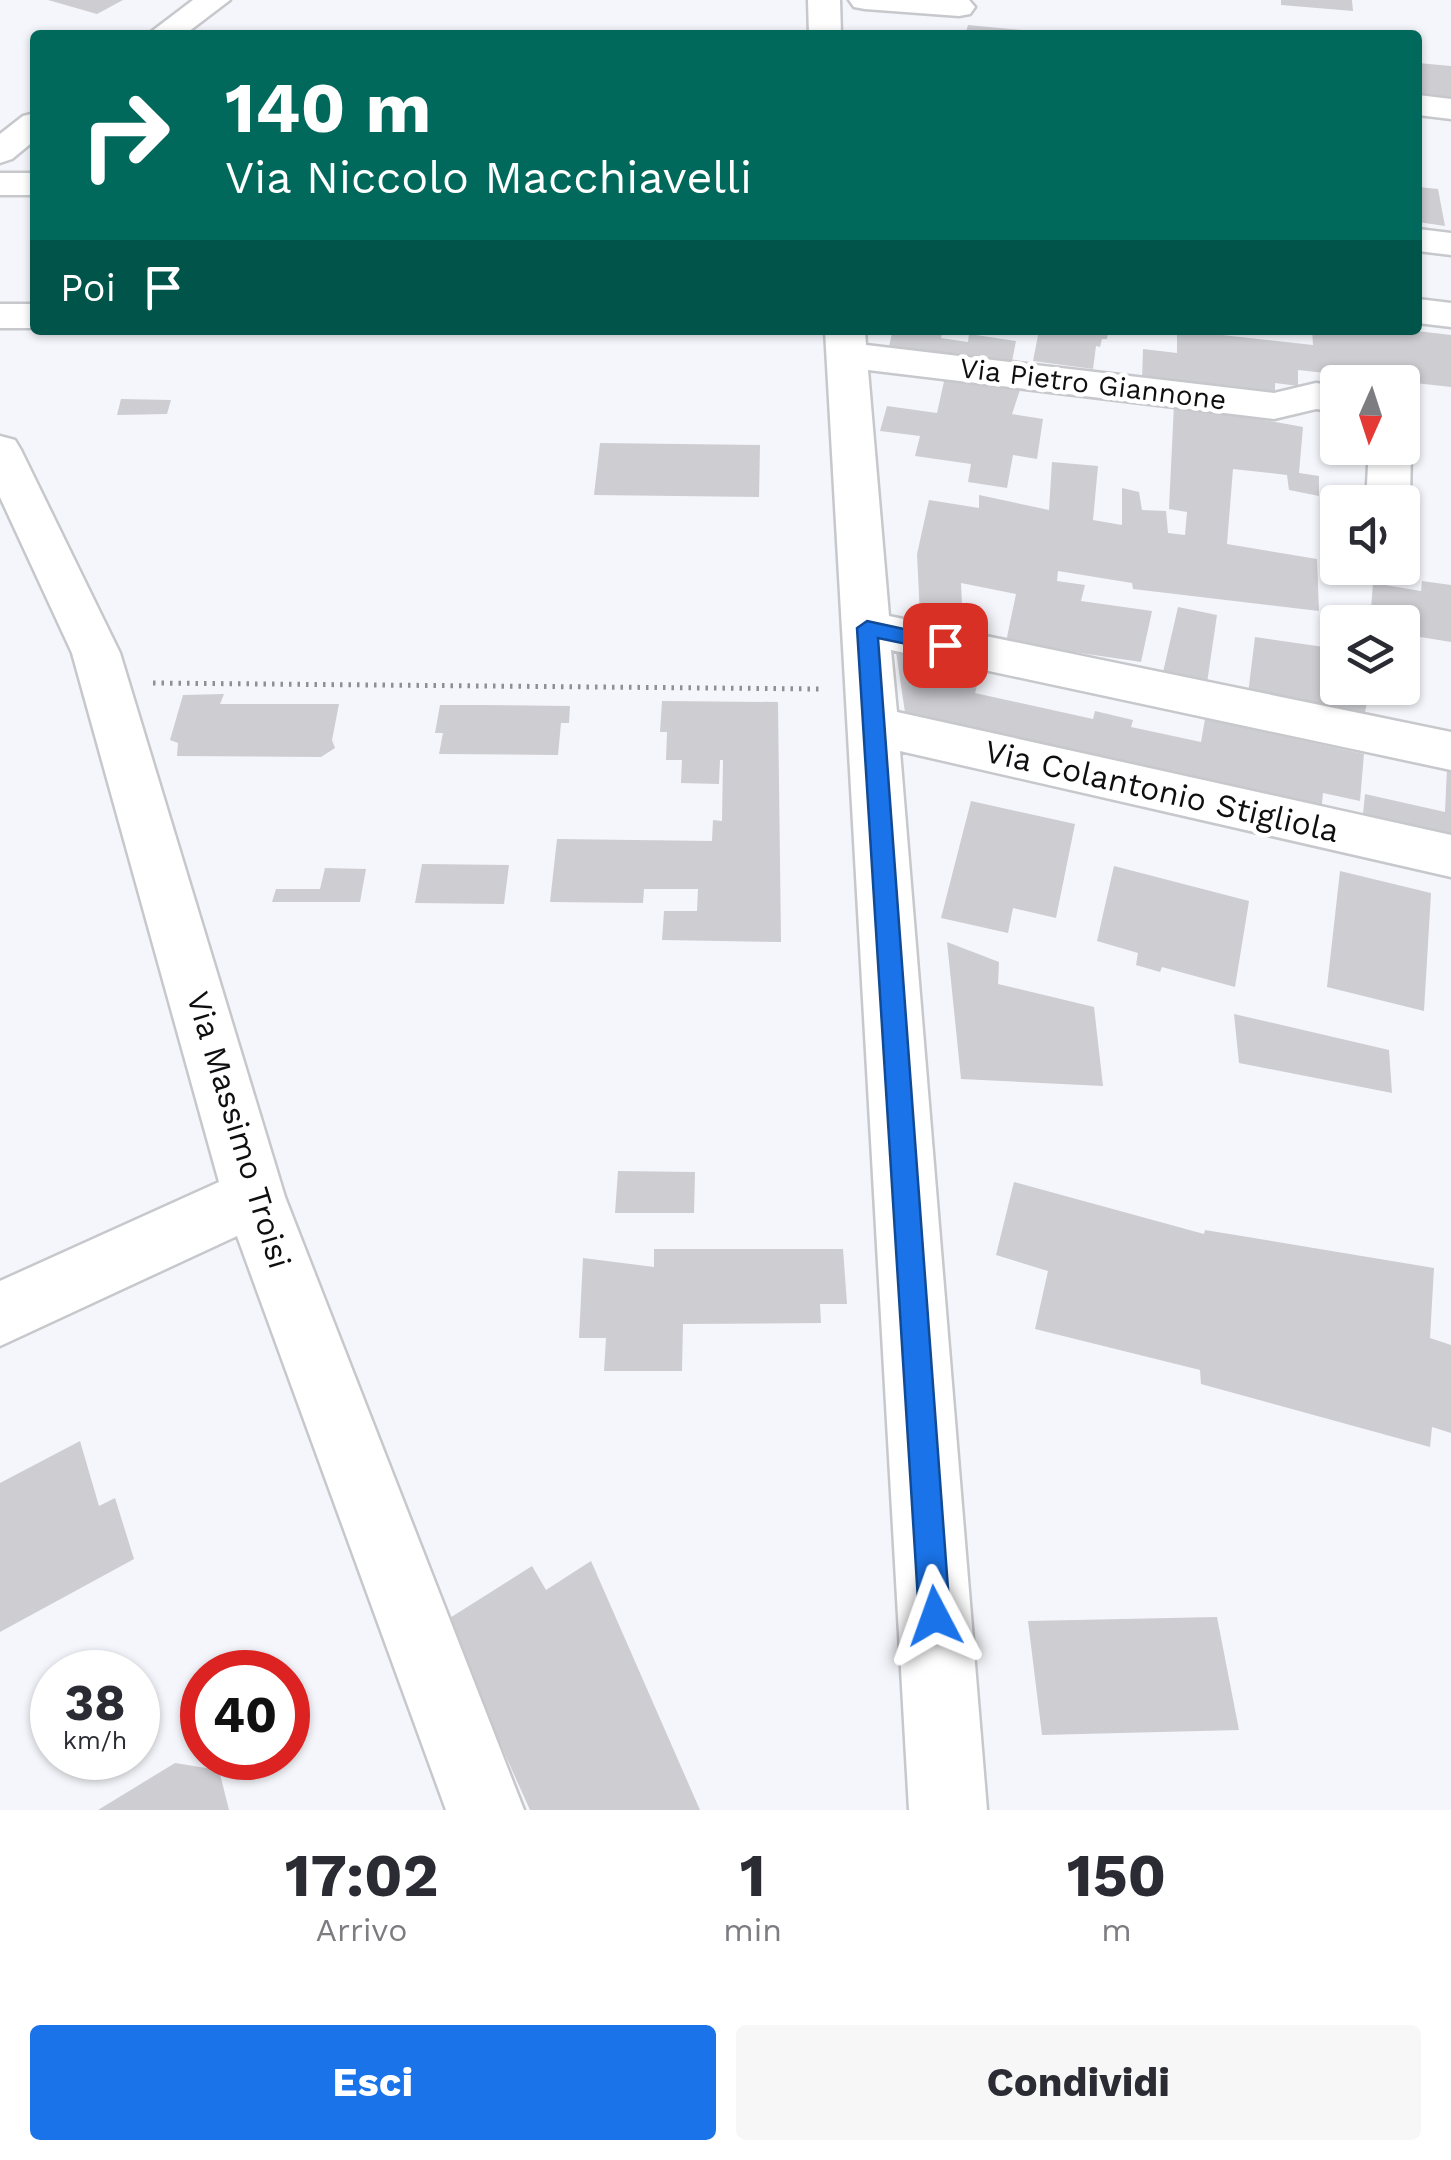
<!DOCTYPE html>
<html lang="it">
<style>
:root{--surface:#fff;--page:#f7f7f7;--text:#2b2b33;--muted:#7c7c81;--accent:#1a73e8}
body{margin:0;font-family:"Work Sans",sans-serif;background:var(--page);color:var(--text);height:100vh;display:flex;flex-direction:column;font-size:38px;white-space:nowrap}
*{box-sizing:border-box;margin:0}
p{font-size:32px;color:var(--muted)}
.icon{flex:none;width:55px;height:55px;fill:none;stroke:currentColor;stroke-width:2;stroke-linecap:round;stroke-linejoin:round}
.map{position:relative;height:1810px;overflow:hidden}
.panel{display:flex;flex-direction:column;background:var(--surface);flex:1}
.panel>*{flex:none}
.top-card{position:absolute;left:30px;top:30px;width:1392px;height:305px;border-radius:10px;box-shadow:0 2px 8px #0004;background:#00695c;color:#fff;overflow:hidden}
.needle{width:65px;rotate:183deg}
.tools{position:absolute;left:1320px;top:365px;display:grid;gap:20px}
.tools a{display:grid;place-items:center;width:100px;height:100px;border-radius:10px;background:var(--surface);box-shadow:0 2px 8px #0004;font-size:50px}
.speed{position:absolute;left:30px;top:1650px;display:flex;gap:20px;font-size:50px;font-weight:700;text-align:center}
.speed>*{display:grid;place-content:center;width:130px;height:130px;border-radius:50%;background:var(--surface);box-shadow:0 2px 8px #0004;line-height:1}
.speed small{font-size:25px;font-weight:400}
.speed .limit{border:15px solid #d22;background:#fff;color:#111}
.pin{position:absolute;display:grid;place-items:center;width:85px;height:85px;color:#fff;margin:-42px;border-radius:20px;box-shadow:0 5px 15px #0006}
.me{position:absolute;width:110px;margin:-55px;rotate:356deg;stroke-linejoin:round;filter:drop-shadow(0 0 8px #0008)}
.turn{display:flex;align-items:center;gap:35px;height:210px;padding:0 30px;font-size:45px}
.turn .icon{width:130px;height:130px;stroke-width:2.5}
.turn b{display:block;font-size:70px;line-height:85px}
.then{display:flex;align-items:center;height:95px;padding:0 30px;background:#0003;gap:20px;font-size:38px}
.eta{display:flex;justify-content:space-evenly;align-items:center;height:170px;text-align:center}
.eta b{font-size:60px;font-weight:700;line-height:70px}
.action{display:flex;gap:20px;margin-top:auto;padding:20px 30px}
.action a{flex:1;height:115px;border-radius:10px;background:var(--accent);color:#fff;font-size:40px;font-weight:700;line-height:115px;text-align:center}
.action a+a{background:var(--page);color:var(--text)}
.map>svg:first-child{display:block}
</style>
<div class="map">
<svg width="1451" height="1810" viewBox="0 0 1451 1810">
<rect width="100%" height="100%" fill="#f5f6fb"/>
<path fill="#cdcdd2" d="M48 0H123L97 14Z
M1281 0H1352L1353 11 1281 5Z
M968 25 1043 32 1042 35H965Z
M1418 63 1451 66V103L1418 100Z
M1418 187 1438 189 1445 226 1418 222Z
M893 330 942 334 941 338 968 342 969 334 1016 341 1010 371 887 354Z
M1039 330H1108L1107 339H1102L1100 347 1096 346 1093 369 1033 361Z
M1177 330 1313 345 1312 330H1408L1451 335V387L1298 370V386L1275 383V395L1142 380 1143 349 1177 353Z
M945 377 1021 387 1012 414 1043 419 1037 459 1013 455 1007 488 968 482 971 464 915 456 920 436 880 431 887 406 937 413Z
M121 399 171 400 167 414 117 415Z
M1174 404 1303 427 1299 473 1319 476V496L1289 490 1287 475 1233 469 1227 544 1317 559 1319 611 1133 589 1132 583 1058 571 1057 581 1085 585 1081 601 1152 611 1141 662 1006 642 1016 594 961 583 963 625 920 617 917 554 929 500 979 508V495L1049 510 1052 462 1098 466 1093 520 1122 525V488L1139 492 1142 510 1166 511 1168 533 1185 535 1187 512 1169 509Z
M600 443 760 445 759 497 594 495Z
M1422 581 1451 585V642L1402 634V622H1370L1373 583 1421 591Z
M1178 607 1217 615 1207 683 1163 672Z
M1255 637 1338 649V688H1370L1364 717 1248 694Z
M896 652 982 668 975 693 1093 719 1095 711 1133 720 1131 727 1201 742 1205 719 1364 754 1360 801 1323 793 1321 813 906 719Z
M224 694 220 704H339L332 740 335 748 321 757 177 756 178 743 170 740 183 695Z
M662 701 778 702 781 942 662 940 664 911H697L698 889H644L643 903 550 902 557 839 712 841 713 820 722 821 723 760H720L719 784 681 783 682 760H666L667 732H660Z
M440 705H480L570 706 569 723H561L558 755 439 754 443 733H435Z
M1447 768 1451 769V844L1362 824 1365 794 1445 812Z
M971 801 1075 824 1056 918 1013 908 1008 933 941 918Z
M422 864 509 865 504 904 415 903Z
M1114 866 1249 901 1235 987 1162 967 1160 972 1136 965 1138 953 1097 941Z
M325 868 366 869 360 902H272L276 889H320Z
M1340 871 1431 893 1424 1011 1327 987Z
M947 942 999 962 998 984 1094 1007 1103 1086 961 1079Z
M1234 1014 1389 1050 1392 1093 1239 1063Z
M618 1171 695 1172 694 1213H615Z
M1014 1182 1204 1234 1205 1230 1434 1268 1430 1338 1451 1345V1433L1432 1427 1430 1447 1201 1384 1200 1370 1035 1329 1048 1271 996 1255Z
M654 1249H843L847 1304H820L821 1323 683 1324 682 1371H604L606 1338H579L583 1258 654 1267Z
M80 1441 99 1506 115 1498 134 1559 0 1632V1483Z
M591 1561 700 1810H530L445 1621 532 1566 546 1590Z
M1217 1617 1239 1730 1042 1735 1028 1621Z
M175 1763 219 1770 229 1810H98Z"/>
<g fill="none" stroke-linecap="round" stroke-linejoin="round">
<defs>
<path id="minor" d="M193 0H230L184 35H147Z
M808 0H840L841 35H809Z
M849 0H969L975 7 970 14 959 16 865 9 854 7Z
M1418 95 1451 99V119L1418 115Z
M35 113V140L12 159 0 163V134L23 116Z
M0 173H35V195H0Z
M1418 229 1451 233V255L1418 251Z
M1418 299 1451 303V327L1418 323Z
M0 304H35V328H0Z
M825 330H865L866 345 1274 393 1316 383 1338 386V412L1316 409 1274 419 868 370 889 616 1451 732V770L891 650 897 712 1451 835V877L900 751 987 1810H909Z
M0 436 15 440 21 450 120 653 285 1197 524 1810H446L237 1236 0 1346V1281L219 1182 72 653 0 497Z
M1402 438 1411 448 1410 502 1402 513V502H1366L1369 448H1402Z"/>
</defs>
<use href="#minor" stroke="#c7c8cc" stroke-width="5"/>
<path stroke="#8e8f92" stroke-width="5" stroke-dasharray="2.5 6" stroke-linecap="butt" d="M153 683 820 689"/>
<use href="#minor" fill="#fff" fill-rule="evenodd"/>
</g>
<path fill="#1a73e8" stroke="#114b97" stroke-width="2.5" d="M867 621 945 638 955 645 945 652 878 638 950 1616 946 1627 935 1632 924 1627 919 1616 857 628Z"/>
<g text-anchor="middle" dominant-baseline="central" stroke-width="9" stroke-linejoin="round" paint-order="stroke">
<g font-size="28" fill="#0f0f11" stroke="#fff">
<text transform="translate(1093 384) rotate(7)">Via Pietro Giannone</text>
</g>
<g font-size="32" fill="#0f0f11" stroke="#fff">
<text transform="translate(1162 791) rotate(13)">Via Colantonio Stigliola</text>
<text transform="translate(239 1130) rotate(73)">Via Massimo Troisi</text>
</g>
</g>
</svg>
<div class="tools">
<a><svg class="needle" viewBox="-14 -14 28 28"><path d="M0-13l5 13h-10z" fill="#e53935"/><path d="M0 13l5-13h-10z" fill="#7c7c81"/></svg></a>
<a><svg class="icon" aria-label="sound" viewBox="0 0 24 24"><path d="M4 9h4l5-4v14l-5-4H4zM17 9q2 3 0 6"/></svg></a>
<a><svg class="icon" aria-label="layers" viewBox="0 0 24 24"><path d="M12 4l9 5-9 5-9-5zM3 14l9 5 9-5"/></svg></a>
</div>
<div class="speed"><div>38<small>km/h</small></div><div class="limit">40</div></div>
<div class="pin" style="left:945px;top:645px;background:#d93025"><svg class="icon" aria-label="arrive" viewBox="0 0 24 24"><path d="M6 21V4h12l-3 4 3 4H6"/></svg></div>
<svg class="me" style="left:935px;top:1616px" viewBox="-20 -20 40 40"><path d="M0-17L14 15 0 8-14 15z" fill="#1a73e8" stroke="#fff" stroke-width="4"/></svg>
<div class="top-card">
<div class="turn"><svg class="icon" aria-label="right" viewBox="0 0 24 24"><path d="M7 20v-9h11M14 6l5 5-5 5"/></svg><div><b>140 m</b>Via Niccolo Macchiavelli</div></div>
<div class="then">Poi<svg class="icon" aria-label="arrive" viewBox="0 0 24 24"><path d="M6 21V4h12l-3 4 3 4H6"/></svg></div>
</div>
</div>
<section class="panel">
<div class="eta">
<div><b>17:02</b><p>Arrivo</p></div>
<div><b>1</b><p>min</p></div>
<div><b>150</b><p>m</p></div>
</div>
<div class="action"><a>Esci</a><a>Condividi</a></div>
</section>
